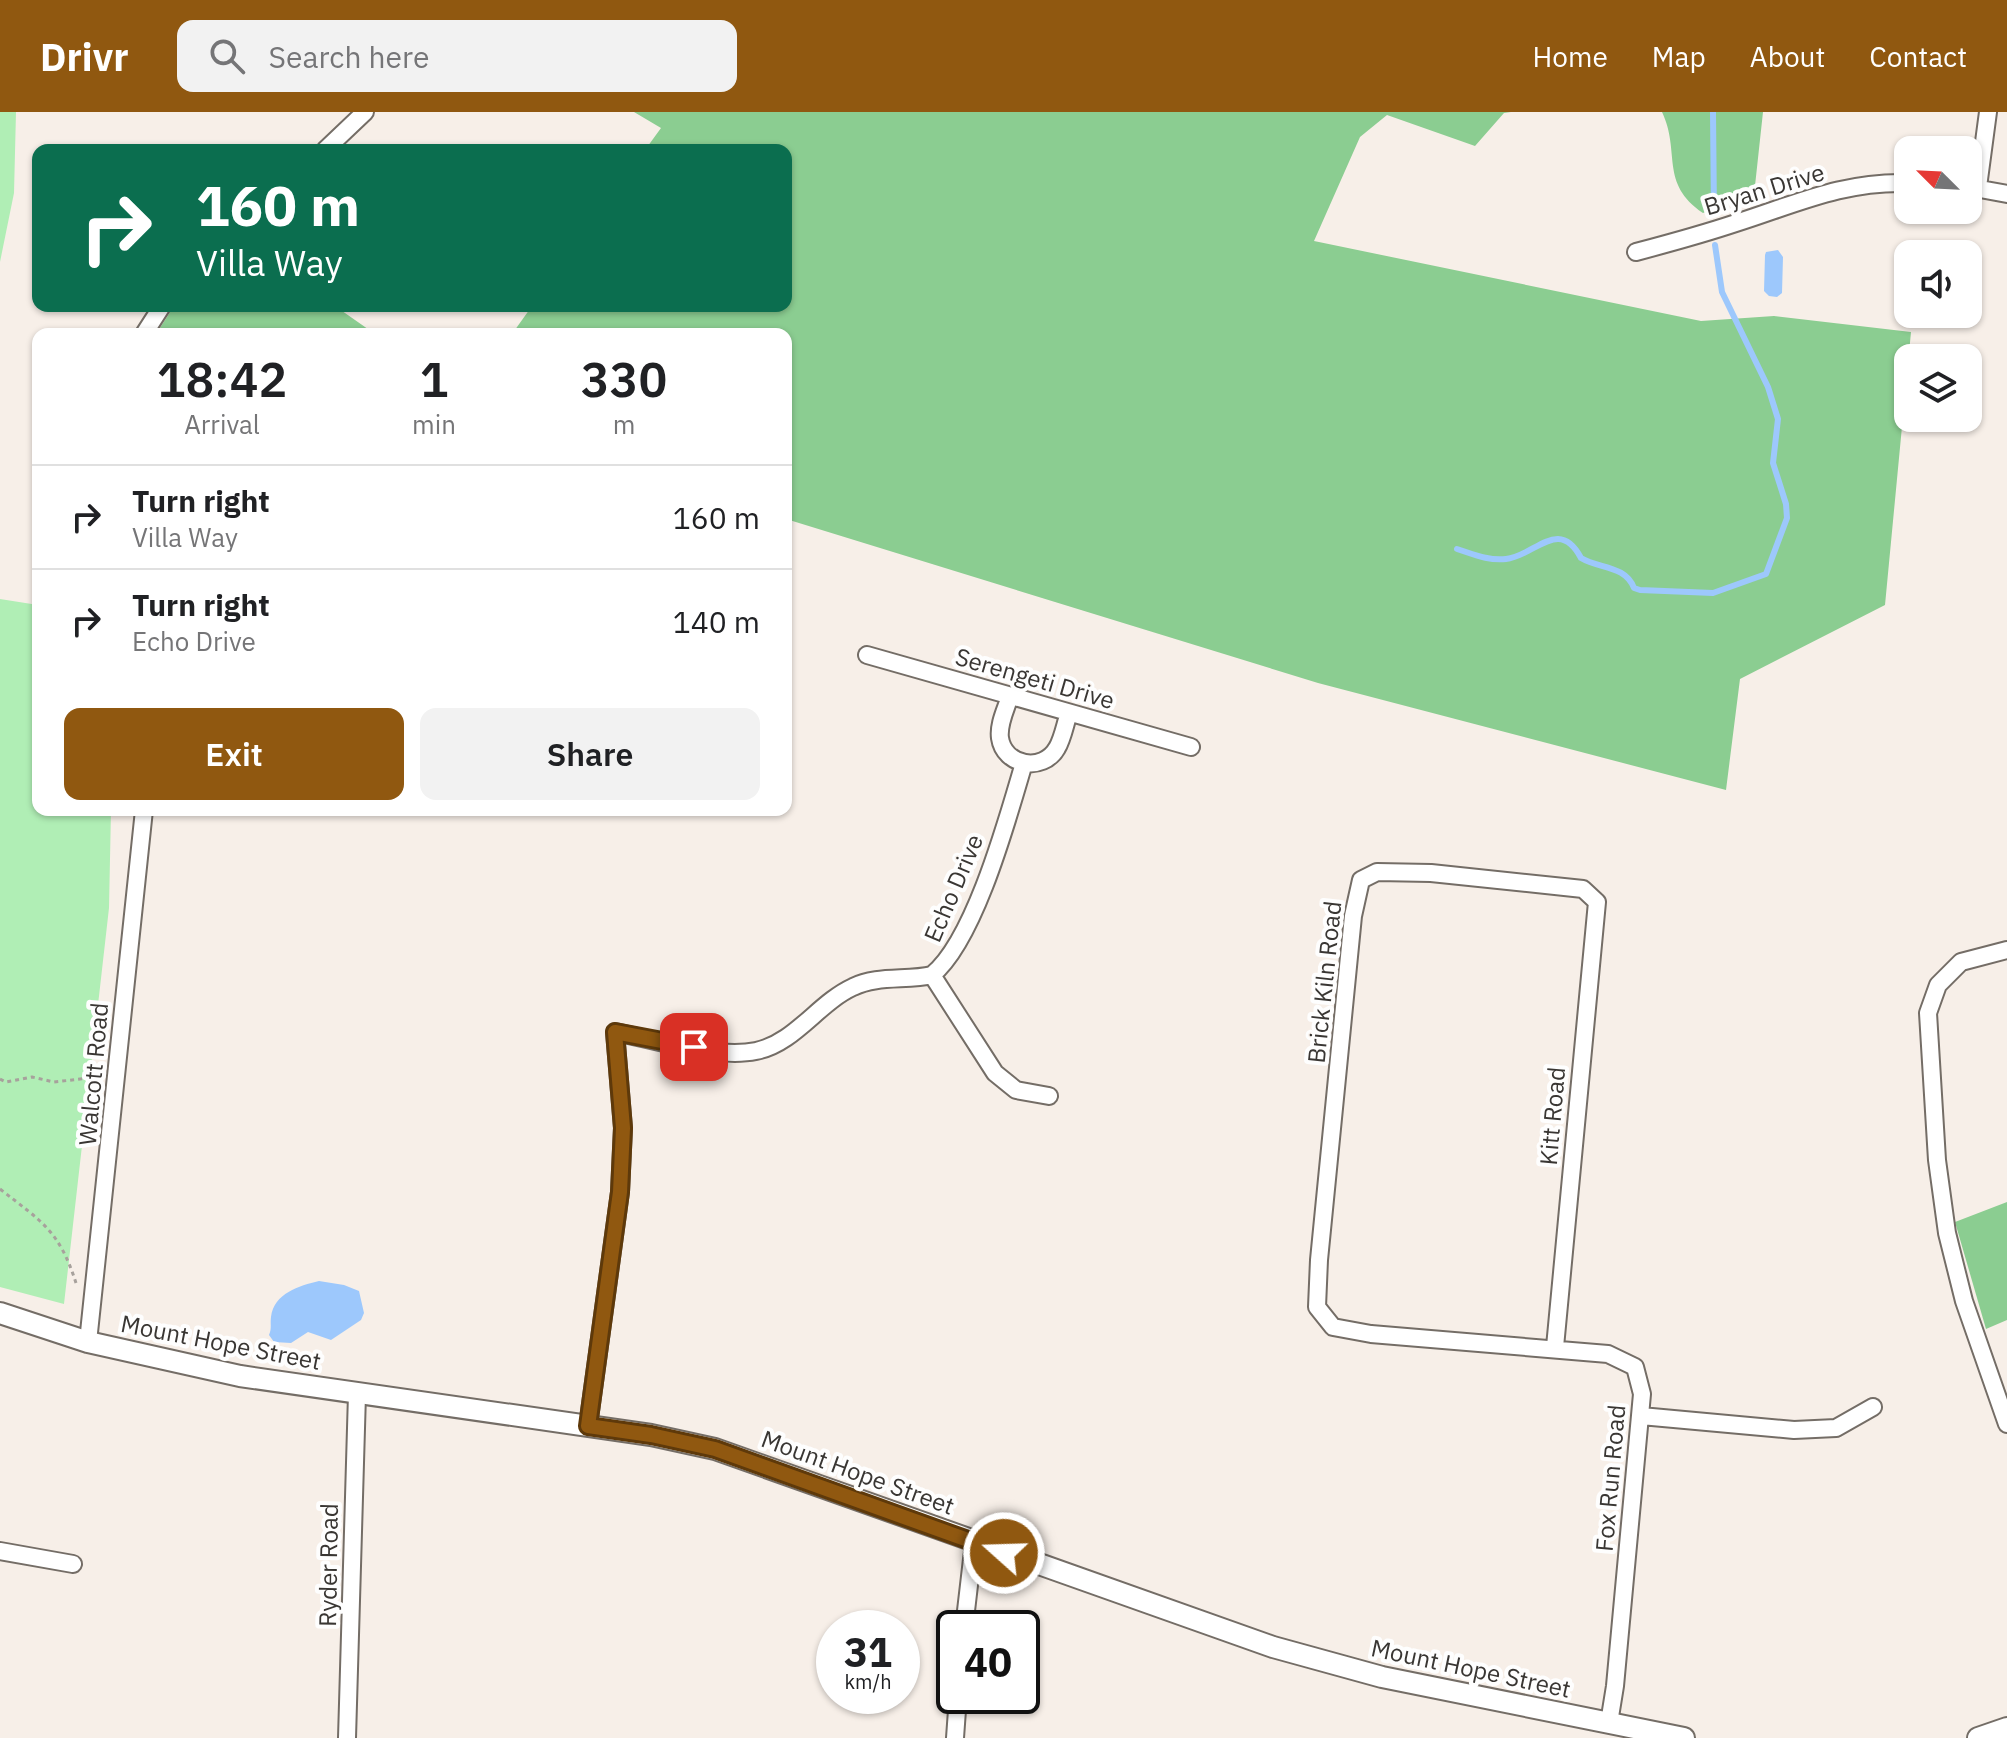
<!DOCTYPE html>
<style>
:root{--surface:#fff;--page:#f2f2f2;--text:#202124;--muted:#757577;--line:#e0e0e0;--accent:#905810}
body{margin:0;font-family:"IBM Plex Sans",sans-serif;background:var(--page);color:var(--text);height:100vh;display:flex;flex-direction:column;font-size:30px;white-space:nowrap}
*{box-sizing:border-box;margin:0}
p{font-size:26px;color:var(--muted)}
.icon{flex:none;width:44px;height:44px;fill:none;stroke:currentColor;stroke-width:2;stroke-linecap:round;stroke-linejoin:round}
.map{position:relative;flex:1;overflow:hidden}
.sheet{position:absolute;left:32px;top:216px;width:760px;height:488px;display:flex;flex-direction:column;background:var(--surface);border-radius:16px;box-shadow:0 2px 6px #0004}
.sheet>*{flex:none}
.guide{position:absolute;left:32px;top:32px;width:760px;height:168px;border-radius:16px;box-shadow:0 2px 6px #0004;background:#0b6e4f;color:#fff;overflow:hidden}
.needle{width:52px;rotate:294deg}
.buttons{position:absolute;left:1894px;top:24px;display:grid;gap:16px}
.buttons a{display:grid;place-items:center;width:88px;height:88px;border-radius:16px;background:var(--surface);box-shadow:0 2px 6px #0004;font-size:40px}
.speed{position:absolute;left:816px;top:1498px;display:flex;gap:16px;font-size:40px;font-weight:700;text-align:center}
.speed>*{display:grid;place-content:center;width:104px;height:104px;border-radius:50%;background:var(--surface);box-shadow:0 2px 6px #0004;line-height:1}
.speed small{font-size:20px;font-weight:400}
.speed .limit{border:4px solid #111;border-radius:12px;background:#fff;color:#111}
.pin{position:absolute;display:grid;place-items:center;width:68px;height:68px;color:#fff;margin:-34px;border-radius:16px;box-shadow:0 4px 12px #0006}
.me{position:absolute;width:88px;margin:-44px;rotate:290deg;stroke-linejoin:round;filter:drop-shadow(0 0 6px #0008)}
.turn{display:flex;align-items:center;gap:28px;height:168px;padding:0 32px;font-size:36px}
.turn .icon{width:104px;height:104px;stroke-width:2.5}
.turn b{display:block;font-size:56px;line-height:68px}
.eta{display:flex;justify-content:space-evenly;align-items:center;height:136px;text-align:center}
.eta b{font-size:48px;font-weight:600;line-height:56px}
.primary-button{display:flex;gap:16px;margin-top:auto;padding:16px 32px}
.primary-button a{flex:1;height:92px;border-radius:16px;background:var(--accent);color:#fff;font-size:32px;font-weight:600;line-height:92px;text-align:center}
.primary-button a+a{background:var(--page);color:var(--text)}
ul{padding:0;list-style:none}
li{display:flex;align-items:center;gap:24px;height:104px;padding:0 32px;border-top:2px solid var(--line)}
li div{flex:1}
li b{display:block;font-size:30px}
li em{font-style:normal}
header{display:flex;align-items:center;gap:48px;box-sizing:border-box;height:112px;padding:0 40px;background:var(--accent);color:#fff}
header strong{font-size:38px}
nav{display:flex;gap:44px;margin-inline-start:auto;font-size:28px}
.search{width:560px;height:72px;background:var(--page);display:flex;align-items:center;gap:20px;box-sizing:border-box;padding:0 28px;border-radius:16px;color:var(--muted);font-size:30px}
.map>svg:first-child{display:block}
</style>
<header>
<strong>Drivr</strong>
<div class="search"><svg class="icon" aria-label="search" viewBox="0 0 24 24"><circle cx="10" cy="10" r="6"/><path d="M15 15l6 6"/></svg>Search here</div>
<nav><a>Home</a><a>Map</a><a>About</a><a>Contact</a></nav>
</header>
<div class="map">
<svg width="2007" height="1626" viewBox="0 0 2007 1626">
<rect width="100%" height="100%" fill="#f7efe8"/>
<path fill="#b0eeb5" d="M0 0H16L14 81 0 150Z
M0 487 38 493V698H111L109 796 64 1192 0 1175Z"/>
<path fill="#8bcd91" d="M634 0H1511L1504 1 1475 34 1387 3 1360 25 1314 129 1701 209 1774 204 1911 220 1885 493 1740 567 1726 678 1318 571 786 407V222H512L532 194H786V38H645L661 16Z
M1662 0H1763L1754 83 1703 101C1659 71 1681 40 1662 0Z
M174 194H335L375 222H156Z
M2007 1090V1208L1986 1217 1955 1110Z"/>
<path fill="#9dc8fc" d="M1778 138 1783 145 1782 181 1777 185 1769 184 1764 179 1765 143 1766 140Z
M319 1169 344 1173 359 1179 364 1201 361 1208 331 1228 308 1220 291 1231 274 1230 269 1223C272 1216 270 1212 271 1205 274 1181 299 1174 319 1169Z"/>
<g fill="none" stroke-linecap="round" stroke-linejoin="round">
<path stroke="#9dc8fc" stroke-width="6" d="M1713 0 1714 102
M1457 437C1473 442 1488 449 1506 447 1535 444 1559 404 1581 446 1599 457 1625 453 1634 476L1640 478 1713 481 1766 462 1787 406 1786 392 1773 351 1778 307 1768 275 1722 180 1715 133"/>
<defs>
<path id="minor" d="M325 38 365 0
M1969 75 2007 82
M1978 75 1988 0
M1636 140C1670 131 1703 122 1736 111 1796 92 1843 69 1908 71
M144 222 162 194
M867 543 1191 635
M1010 584C1006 597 998 612 1000 626 1004 654 1043 661 1057 636 1063 626 1065 612 1069 601
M2007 838 1961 850 1938 873 1928 901 1937 1048 1947 1121 1964 1189 2007 1312
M932 863 995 961 1016 978 1049 984
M88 1230 144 698
M1555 1235 1597 790 1583 777 1431 761 1377 760 1361 768 1353 804 1319 1148 1317 1195 1333 1215 1371 1222 1608 1242 1635 1255 1642 1282 1615 1574 1609 1611
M1641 1304 1794 1318 1836 1316 1873 1295
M588 1314 620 1080 623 1016 615 920C655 928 717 947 756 939 795 931 818 891 853 875 877 863 907 869 932 863 975 828 1008 705 1024 651
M0 1439 73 1452
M964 1516 974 1430
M347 1626 357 1282
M955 1626 958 1584"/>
<path id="tertiary" d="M0 1201 88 1230 240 1264 651 1323 715 1337 1273 1535 1382 1565 1684 1626
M1978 1626 2007 1616"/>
</defs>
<use href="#minor" stroke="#746d66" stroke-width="20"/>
<use href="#tertiary" stroke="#746d66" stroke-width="24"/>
<path stroke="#a7a19c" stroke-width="3" stroke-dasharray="4 4" stroke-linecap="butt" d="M0 967 6 970 32 965 54 970 98 965
M0 1077C42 1110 59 1118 76 1171"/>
<use href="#minor" stroke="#fff" stroke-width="16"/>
<use href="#tertiary" stroke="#fff" stroke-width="20"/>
</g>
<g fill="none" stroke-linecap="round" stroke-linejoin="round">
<defs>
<path id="route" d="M694 935 615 920 623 1016 620 1080 588 1314 651 1323 715 1337 1004 1441"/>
</defs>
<use href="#route" stroke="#5e390a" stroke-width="20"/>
<use href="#route" stroke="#905810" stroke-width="14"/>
</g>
<g text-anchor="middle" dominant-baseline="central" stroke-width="8" stroke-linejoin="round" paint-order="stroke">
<g font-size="24" fill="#393633" stroke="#fefefe">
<text transform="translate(1764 77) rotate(-17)">Bryan Drive</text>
<text transform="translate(1035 566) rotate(16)">Serengeti Drive</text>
<text transform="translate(953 776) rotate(-67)">Echo Drive</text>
<text transform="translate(1324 870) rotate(-84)">Brick Kiln Road</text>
<text transform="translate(93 962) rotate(-85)">Walcott Road</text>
<text transform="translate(1552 1004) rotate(-85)">Kitt Road</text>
<text transform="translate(221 1230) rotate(11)">Mount Hope Street</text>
<text transform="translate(858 1360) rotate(20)">Mount Hope Street</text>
<text transform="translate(1610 1366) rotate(-85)">Fox Run Road</text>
<text transform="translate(328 1453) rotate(-89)">Ryder Road</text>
<text transform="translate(1471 1556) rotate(12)">Mount Hope Street</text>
</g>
</g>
</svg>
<div class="buttons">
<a><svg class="needle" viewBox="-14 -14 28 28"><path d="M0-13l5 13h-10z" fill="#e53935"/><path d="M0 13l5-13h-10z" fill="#757577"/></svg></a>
<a><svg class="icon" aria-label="sound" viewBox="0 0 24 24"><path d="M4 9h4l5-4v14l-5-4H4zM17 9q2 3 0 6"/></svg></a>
<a><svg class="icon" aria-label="layers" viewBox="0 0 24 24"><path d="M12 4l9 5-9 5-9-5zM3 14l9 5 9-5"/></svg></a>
</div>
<div class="speed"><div>31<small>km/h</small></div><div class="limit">40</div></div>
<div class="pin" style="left:694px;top:935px;background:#d93025"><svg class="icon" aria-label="arrive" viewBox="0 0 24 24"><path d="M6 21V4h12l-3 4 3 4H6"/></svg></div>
<svg class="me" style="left:1004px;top:1441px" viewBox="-20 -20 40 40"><circle r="17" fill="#905810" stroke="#fff" stroke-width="3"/><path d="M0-11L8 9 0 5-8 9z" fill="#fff"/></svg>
<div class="guide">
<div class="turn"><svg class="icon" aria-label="right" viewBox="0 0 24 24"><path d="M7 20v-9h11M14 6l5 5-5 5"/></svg><div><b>160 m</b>Villa Way</div></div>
</div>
<section class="sheet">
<div class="eta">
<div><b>18:42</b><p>Arrival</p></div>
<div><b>1</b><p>min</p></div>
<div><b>330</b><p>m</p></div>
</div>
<ul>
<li><svg class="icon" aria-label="right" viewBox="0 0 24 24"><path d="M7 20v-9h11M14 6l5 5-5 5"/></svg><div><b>Turn right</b><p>Villa Way</p></div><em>160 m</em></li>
<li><svg class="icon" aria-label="right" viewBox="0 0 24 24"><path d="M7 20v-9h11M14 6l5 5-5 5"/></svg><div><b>Turn right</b><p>Echo Drive</p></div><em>140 m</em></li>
</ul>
<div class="primary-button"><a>Exit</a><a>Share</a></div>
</section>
</div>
